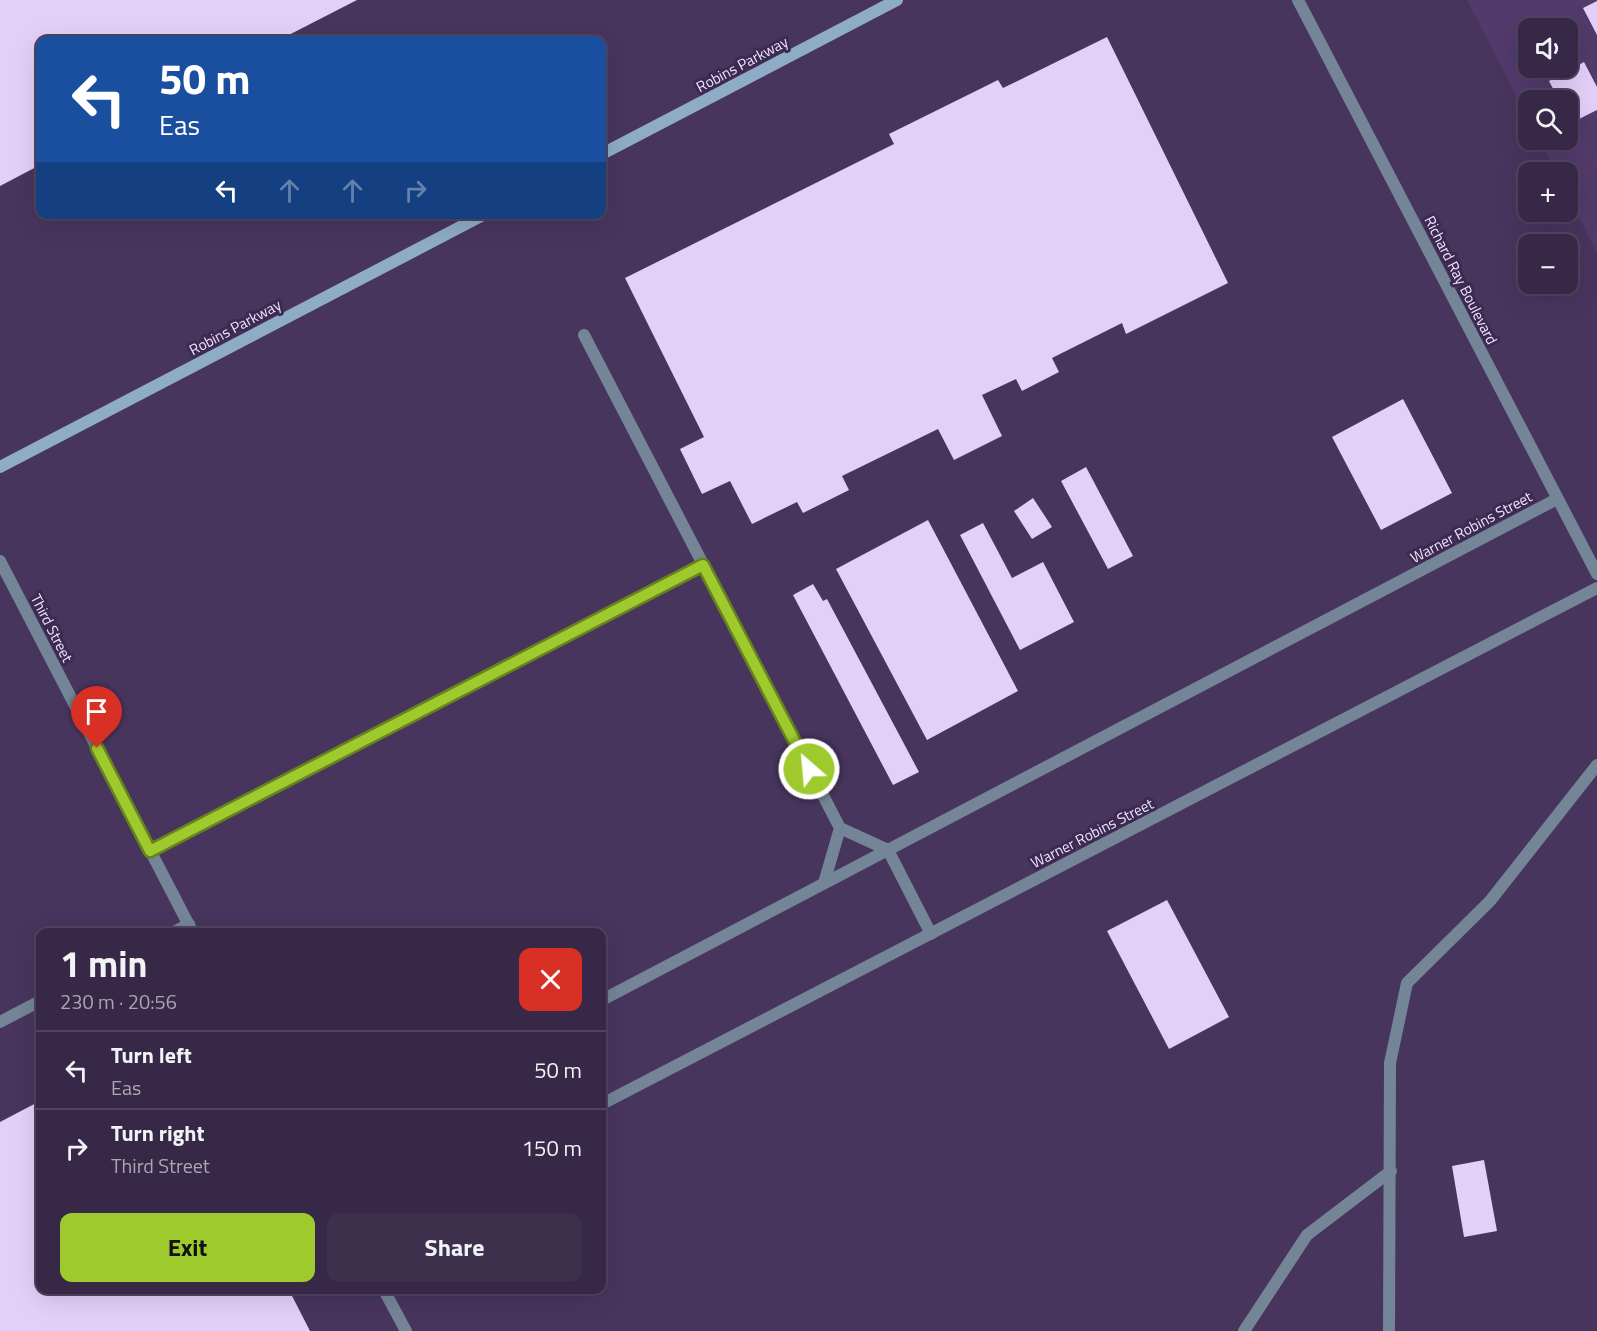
<!DOCTYPE html>
<meta charset="utf-8">
<style>
:root{--surface:#362846;--page:#3d304d;--text:#f1f3f6;--muted:#aaa6b3;--line:#50445f;--accent:#9fca2e}
body{margin:0;font-family:"Titillium Web",sans-serif;background:var(--page);color:var(--text);height:100vh;display:flex;flex-direction:column;font-size:22px;white-space:nowrap}
*{box-sizing:border-box;margin:0}
p{font-size:20px;color:var(--muted)}
.icon{flex:none;width:33px;height:33px;fill:none;stroke:currentColor;stroke-width:2;stroke-linecap:round;stroke-linejoin:round}
.map{position:relative;flex:1;overflow:hidden}
.sheet{position:absolute;left:36px;top:928px;width:570px;height:366px;display:flex;flex-direction:column;background:var(--surface);border-radius:12px;box-shadow:0 6px 24px #0002,0 0 0 2px var(--line)}
.sheet>*{flex:none}
.top-card{position:absolute;left:36px;top:36px;width:570px;height:183px;border-radius:12px;box-shadow:0 6px 24px #0002,0 0 0 2px var(--line);background:#1a4fa0;color:#fff;overflow:hidden}
.tools{position:absolute;left:1518px;top:18px;display:grid;gap:12px}
.tools a{display:grid;place-items:center;width:60px;height:60px;border-radius:12px;background:var(--surface);box-shadow:0 6px 24px #0002,0 0 0 2px var(--line);font-size:30px}
.pin{position:absolute;display:grid;place-items:center;width:51px;height:51px;color:#fff;margin:-62px -26px;border-radius:50% 50% 50% 0;rotate:-45deg;box-shadow:0 0 6px #0007}
.pin .icon{rotate:45deg}
.me{position:absolute;width:66px;margin:-33px;rotate:333deg;stroke-linejoin:round;filter:drop-shadow(0 0 4px #0008)}
.turn{display:flex;align-items:center;gap:21px;height:126px;padding:0 24px;font-size:27px}
.turn .icon{width:78px;height:78px;stroke-width:2.5}
.turn b{display:block;font-size:42px;line-height:51px}
.lanes{display:flex;align-items:center;height:57px;padding:0 24px;background:#0003;justify-content:center;gap:30px;direction:ltr}
.lanes .off{opacity:.35}
.round{display:grid;place-items:center;flex:none;width:63px;height:63px;border-radius:12px;background:var(--page)}
.head{display:flex;align-items:center;justify-content:space-between;height:102px;padding:0 24px}
h1{font-size:36px;font-weight:700;line-height:45px}
.action{display:flex;gap:12px;margin-top:auto;padding:12px 24px}
.action a{flex:1;height:69px;border-radius:12px;background:var(--accent);color:#111;font-size:24px;font-weight:700;line-height:69px;text-align:center}
.action a+a{background:var(--page);color:var(--text)}
ul{padding:0;list-style:none}
li{display:flex;align-items:center;gap:18px;height:78px;padding:0 24px;border-top:2px solid var(--line)}
li div{flex:1}
li b{display:block;font-size:22px}
li em{font-style:normal}
.map>svg:first-child{display:block}
</style>
<div class="map">
<svg width="1597" height="1331" viewBox="0 0 1597 1331">
<rect width="100%" height="100%" fill="#48355e"/>
<path fill="#523b6c" fill-rule="evenodd" d="M1467 0H1597V253L1568 196V172H1556L1539 140H1568V100H1528V119ZM1528 28H1568V68H1528Z"/>
<path fill="#e2d0f9" d="M0 0H357L279 40H40V165L0 186Z
M1597 1V35L1583 8Z
M1107 37 1228 283 1126 334 1122 323 1052 358 1059 372 1022 391 1016 379 982 395 1002 436 954 460 938 429 842 476 849 490 803 513 797 502 752 524 730 481 702 494 680 449 704 437 625 278 894 144 889 134 998 80 1003 88Z
M1584 62 1597 87V110L1571 123 1568 116V100H1559L1549 81Z
M1403 399 1452 493 1381 530 1332 437Z
M1086 467 1133 556 1108 569 1061 481Z
M1033 498 1052 527 1032 539 1014 511Z
M928 520 1018 691 927 740 836 569Z
M983 523 1012 578 1043 562 1074 622 1020 650 960 535Z
M813 584 823 601 827 599 919 772 893 785 793 595Z
M1167 900 1229 1017 1169 1049 1107 931Z
M40 1101V1290H289L310 1331H0V1122Z
M1484 1160 1497 1231 1464 1237 1452 1166Z"/>
<g fill="none" stroke-linecap="round" stroke-linejoin="round">
<path stroke="#738596" stroke-width="12" d="M584 335 840 828 888 850 931 934
M150 851 703 565
M824 883 840 828
M172 933 189 924
M602 1000 1557 499
M0 1022 40 1001
M602 1104 1597 588
M1244 1331 1307 1235 1391 1171"/>
<path stroke="#738596" stroke-width="12" d="M1298 0 1597 574
M0 561 193 933
M384 1290 406 1331
M1389 1331 1390 1063 1407 983 1490 901 1597 765"/>
<path stroke="#8eacc6" stroke-width="12" d="M602 154 897 0
M0 467 485 214"/>
</g>
<g fill="none" stroke-linecap="round" stroke-linejoin="round">
<defs>
<path id="route" d="M97 748 150 851 703 565 809 769"/>
</defs>
<use href="#route" stroke="#67831e" stroke-width="15"/>
<use href="#route" stroke="#9fca2e" stroke-width="10"/>
</g>
<g text-anchor="middle" dominant-baseline="central" stroke-width="6" stroke-linejoin="round" paint-order="stroke">
<g font-size="15" fill="#efe6fb" stroke="#3d2a53">
<text transform="translate(742 64) rotate(-28)">Robins Parkway</text>
<text transform="translate(1461 280) rotate(63)">Richard Ray Boulevard</text>
<text transform="translate(235 327) rotate(-28)">Robins Parkway</text>
<text transform="translate(1471 527) rotate(-28)">Warner Robins Street</text>
<text transform="translate(52 628) rotate(63)">Third Street</text>
<text transform="translate(1092 833) rotate(-27)">Warner Robins Street</text>
</g>
</g>
</svg>
<div class="tools">
<a><svg class="icon" aria-label="sound" viewBox="0 0 24 24"><path d="M4 9h4l5-4v14l-5-4H4zM17 9q2 3 0 6"/></svg></a>
<a><svg class="icon" aria-label="search" viewBox="0 0 24 24"><circle cx="10" cy="10" r="6"/><path d="M15 15l6 6"/></svg></a>
<a>+</a>
<a>−</a>
</div>
<div class="pin" style="left:97px;top:748px;background:#d93025"><svg class="icon" aria-label="arrive" viewBox="0 0 24 24"><path d="M6 21V4h12l-3 4 3 4H6"/></svg></div>
<svg class="me" style="left:809px;top:769px" viewBox="-20 -20 40 40"><circle r="17" fill="#9fca2e" stroke="#fff" stroke-width="3"/><path d="M0-11L8 9 0 5-8 9z" fill="#fff"/></svg>
<div class="top-card">
<div class="turn"><svg class="icon" aria-label="left" viewBox="0 0 24 24"><path d="M17 20v-9H6M10 6l-5 5 5 5"/></svg><div><b>50 m</b>Eas</div></div>
<div class="lanes"><svg class="icon" aria-label="left" viewBox="0 0 24 24"><path d="M17 20v-9H6M10 6l-5 5 5 5"/></svg><svg class="icon off" aria-label="ahead" viewBox="0 0 24 24"><path d="M12 20V5M6 11l6-6 6 6"/></svg><svg class="icon off" aria-label="ahead" viewBox="0 0 24 24"><path d="M12 20V5M6 11l6-6 6 6"/></svg><svg class="icon off" aria-label="right" viewBox="0 0 24 24"><path d="M7 20v-9h11M14 6l5 5-5 5"/></svg></div>
</div>
<section class="sheet">
<div class="head"><div><h1>1 min</h1><p>230 m · 20:56</p></div><a class="round" style="background:#d93025;color:#fff"><svg class="icon" aria-label="close" viewBox="0 0 24 24"><path d="M6 6l12 12M18 6L6 18"/></svg></a></div>
<ul>
<li><svg class="icon" aria-label="left" viewBox="0 0 24 24"><path d="M17 20v-9H6M10 6l-5 5 5 5"/></svg><div><b>Turn left</b><p>Eas</p></div><em>50 m</em></li>
<li><svg class="icon" aria-label="right" viewBox="0 0 24 24"><path d="M7 20v-9h11M14 6l5 5-5 5"/></svg><div><b>Turn right</b><p>Third Street</p></div><em>150 m</em></li>
</ul>
<div class="action"><a>Exit</a><a>Share</a></div>
</section>
</div>
